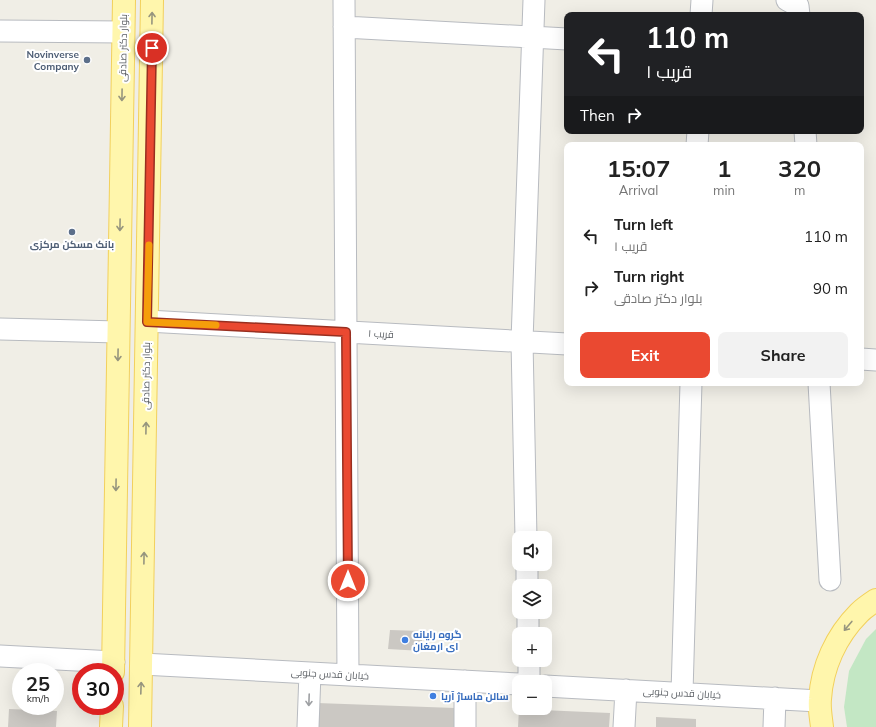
<!DOCTYPE html>
<meta charset="utf-8">
<style>
:root{--surface:#fff;--page:#f2f2f2;--text:#222;--muted:#767676;--accent:#ea4931}
body{margin:0;font-family:Mulish,Cairo,sans-serif;background:var(--page);color:var(--text);height:100vh;display:flex;flex-direction:column;font-size:15px;white-space:nowrap}
*{box-sizing:border-box;margin:0}
p{font-size:13px;color:var(--muted)}
.icon{flex:none;width:22px;height:22px;fill:none;stroke:currentColor;stroke-width:2;stroke-linecap:round;stroke-linejoin:round}
.map{position:relative;flex:1;overflow:hidden}
.side{position:absolute;left:564px;top:142px;width:300px;height:244px;display:flex;flex-direction:column;background:var(--surface);border-radius:8px;box-shadow:0 4px 16px #0002}
.side>*{flex:none}
.top-card{position:absolute;left:564px;top:12px;width:300px;height:122px;border-radius:8px;box-shadow:0 4px 16px #0002;background:#202124;color:#fff;overflow:hidden}
.tools{position:absolute;left:512px;top:531px;display:grid;gap:8px}
.tools a{display:grid;place-items:center;width:40px;height:40px;border-radius:8px;background:var(--surface);box-shadow:0 4px 16px #0002;font-size:20px}
.speed{position:absolute;left:12px;top:663px;display:flex;gap:8px;font-size:20px;font-weight:700;text-align:center}
.speed>*{display:grid;place-content:center;width:52px;height:52px;border-radius:50%;background:var(--surface);box-shadow:0 4px 16px #0002;line-height:1}
.speed small{font-size:10px;font-weight:400}
.speed .limit{border:6px solid #d22;background:#fff;color:#111}
.pin{position:absolute;display:grid;place-items:center;width:34px;height:34px;color:#fff;margin:-17px;border:2px solid #fff;border-radius:50%;box-shadow:0 1px 4px #0007}
.me{position:absolute;width:44px;margin:-22px;rotate:0deg;stroke-linejoin:round;filter:drop-shadow(0 0 3px #0008)}
.turn{display:flex;align-items:center;gap:14px;height:84px;padding:0 16px;font-size:18px}
.turn .icon{width:52px;height:52px;stroke-width:2.5}
.turn b{display:block;font-size:28px;line-height:34px}
.then{display:flex;align-items:center;height:38px;padding:0 16px;background:#0003;gap:8px;font-size:15px}
.eta{display:flex;justify-content:space-evenly;align-items:center;height:68px;text-align:center}
.eta b{font-size:24px;font-weight:700;line-height:28px}
.button{display:flex;gap:8px;margin-top:auto;padding:8px 16px}
.button a{flex:1;height:46px;border-radius:8px;background:var(--accent);color:#fff;font-size:16px;font-weight:700;line-height:46px;text-align:center}
.button a+a{background:var(--page);color:var(--text)}
ul{padding:0;list-style:none}
li{display:flex;align-items:center;gap:12px;height:52px;padding:0 16px}
li div{flex:1}
li b{display:block;font-size:15px}
li em{font-style:normal}
.map>svg:first-child{display:block}
</style>
<div class="map">
<svg width="876" height="727" viewBox="0 0 876 727">
<rect width="100%" height="100%" fill="#f0eee6"/>
<path fill="#c3e7c4" d="M876 629V727H847L844 707 849 671 866 639Z"/>
<path fill="#cbc8c3" d="M390 630 422 631V651L388 649Z
M317 703 455 708 454 727H316Z
M9 709 57 711 56 727H8Z
M519 709 610 713 609 727H518Z
M656 717 696 719V727H656Z"/>
<g fill="none" stroke-linecap="round" stroke-linejoin="round">
<defs>
<path id="minor" d="M344 0 348 675
M787 0 798 6 799 15
M701 15 702 0
M344 27 567 39
M0 31 123 32
M805 131 806 145
M697 145 698 131
M147 321 567 344
M0 329 118 332
M861 359 876 360
M819 383 830 580
M526 538 522 341 534 0
M527 564V586
M528 612V634
M0 656 114 662
M529 660V682
M142 664 519 684
M545 686 819 701
M682 693 691 383
M308 727 310 673
M465 727V681
M624 727 626 690
M774 727 775 698"/>
<path id="major" d="M113 672 124 0
M111 727 112 706
M140 727 152 0
M822 727C821 718 819 708 820 699 822 667 836 636 859 613 864 608 870 604 876 600"/>
</defs>
<use href="#minor" stroke="#b8bbc0" stroke-width="23"/>
<use href="#major" stroke="#f2d05c" stroke-width="24"/>
<use href="#minor" stroke="#fff" stroke-width="21"/>
<use href="#major" stroke="#fff6ac" stroke-width="22"/>
</g>
<defs><path id="oneway-shaft" d="M-6 0H5M1.5-3L5.5 0L1.5 3" fill="none" stroke-width="1.6" stroke-linecap="round" stroke-linejoin="round"/></defs>
<g stroke="#96957e">
<use href="#oneway-shaft" transform="translate(152 18) rotate(-89)"/>
<use href="#oneway-shaft" transform="translate(122 95) rotate(91)"/>
<use href="#oneway-shaft" transform="translate(120 225) rotate(91)"/>
<use href="#oneway-shaft" transform="translate(118 355) rotate(91)"/>
<use href="#oneway-shaft" transform="translate(146 428) rotate(-89)"/>
<use href="#oneway-shaft" transform="translate(116 485) rotate(91)"/>
<use href="#oneway-shaft" transform="translate(144 558) rotate(-89)"/>
<use href="#oneway-shaft" transform="translate(848 626) rotate(130)"/>
<use href="#oneway-shaft" transform="translate(141 688) rotate(-88)"/>
</g>
<use stroke="#9ea0a3" href="#oneway-shaft" transform="translate(309 700) rotate(92)"/>
<g fill="none" stroke-linecap="round" stroke-linejoin="round">
<defs>
<path id="route" d="M152 48 147 322 346 332 348 581"/>
</defs>
<use href="#route" stroke="#982f20" stroke-width="10"/>
<use href="#route" stroke="#ea4931" stroke-width="7"/>
<path stroke="#f59e0b" stroke-width="7" d="M149 245 147 322 216 325"/>
</g>
<g fill="#5c6f8a" stroke="#fff" stroke-width="1.5">
<circle cx="87" cy="60" r="4"/>
<circle cx="72" cy="232" r="4"/>
</g>
<g fill="#3f7fe0" stroke="#fff" stroke-width="1.5">
<circle cx="405" cy="640" r="4"/>
<circle cx="433" cy="696" r="4"/>
</g>
<g text-anchor="middle" dominant-baseline="central" stroke-width="4" stroke-linejoin="round" paint-order="stroke">
<g font-size="10" fill="#5d6166" stroke="#fff">
<text transform="translate(123 48) rotate(-89)">بلوار دکتر صادقی</text>
<text transform="translate(381 334) rotate(3)">قریب ۱</text>
<text transform="translate(146 376) rotate(-89)">بلوار دکتر صادقی</text>
<text transform="translate(330 674) rotate(3)">خیابان قدس جنوبی</text>
<text transform="translate(682 693) rotate(3)">خیابان قدس جنوبی</text>
</g>
<g font-size="10" font-weight="bold" fill="#4e5e75" stroke="#fff" text-anchor="end">
<text x="79" y="54">Novinverse<tspan x="79" dy="12">Company</tspan></text>
<text x="72" y="244" text-anchor="middle">بانک مسکن مرکزی</text>
</g>
<g font-size="10" font-weight="bold" fill="#366cbe" stroke="#fff" text-anchor="start">
<text x="413" y="634">گروه رایانه<tspan x="413" dy="12">ای ارمغان</tspan></text>
<text x="441" y="696">سالن ماساژ آریا</text>
</g>
</g>
</svg>
<div class="tools">
<a><svg class="icon" aria-label="sound" viewBox="0 0 24 24"><path d="M4 9h4l5-4v14l-5-4H4zM17 9q2 3 0 6"/></svg></a>
<a><svg class="icon" aria-label="layers" viewBox="0 0 24 24"><path d="M12 4l9 5-9 5-9-5zM3 14l9 5 9-5"/></svg></a>
<a>+</a>
<a>−</a>
</div>
<div class="speed"><div>25<small>km/h</small></div><div class="limit">30</div></div>
<div class="pin" style="left:152px;top:48px;background:#d93025"><svg class="icon" aria-label="arrive" viewBox="0 0 24 24"><path d="M6 21V4h12l-3 4 3 4H6"/></svg></div>
<svg class="me" style="left:348px;top:581px" viewBox="-20 -20 40 40"><circle r="17" fill="#ea4931" stroke="#fff" stroke-width="3"/><path d="M0-11L8 9 0 5-8 9z" fill="#fff"/></svg>
<div class="top-card">
<div class="turn"><svg class="icon" aria-label="left" viewBox="0 0 24 24"><path d="M17 20v-9H6M10 6l-5 5 5 5"/></svg><div><b>110 m</b>قریب ۱</div></div>
<div class="then">Then<svg class="icon" aria-label="right" viewBox="0 0 24 24"><path d="M7 20v-9h11M14 6l5 5-5 5"/></svg></div>
</div>
<section class="side">
<div class="eta">
<div><b>15:07</b><p>Arrival</p></div>
<div><b>1</b><p>min</p></div>
<div><b>320</b><p>m</p></div>
</div>
<ul>
<li><svg class="icon" aria-label="left" viewBox="0 0 24 24"><path d="M17 20v-9H6M10 6l-5 5 5 5"/></svg><div><b>Turn left</b><p>قریب ۱</p></div><em>110 m</em></li>
<li><svg class="icon" aria-label="right" viewBox="0 0 24 24"><path d="M7 20v-9h11M14 6l5 5-5 5"/></svg><div><b>Turn right</b><p>بلوار دکتر صادقی</p></div><em>90 m</em></li>
</ul>
<div class="button"><a>Exit</a><a>Share</a></div>
</section>
</div>
